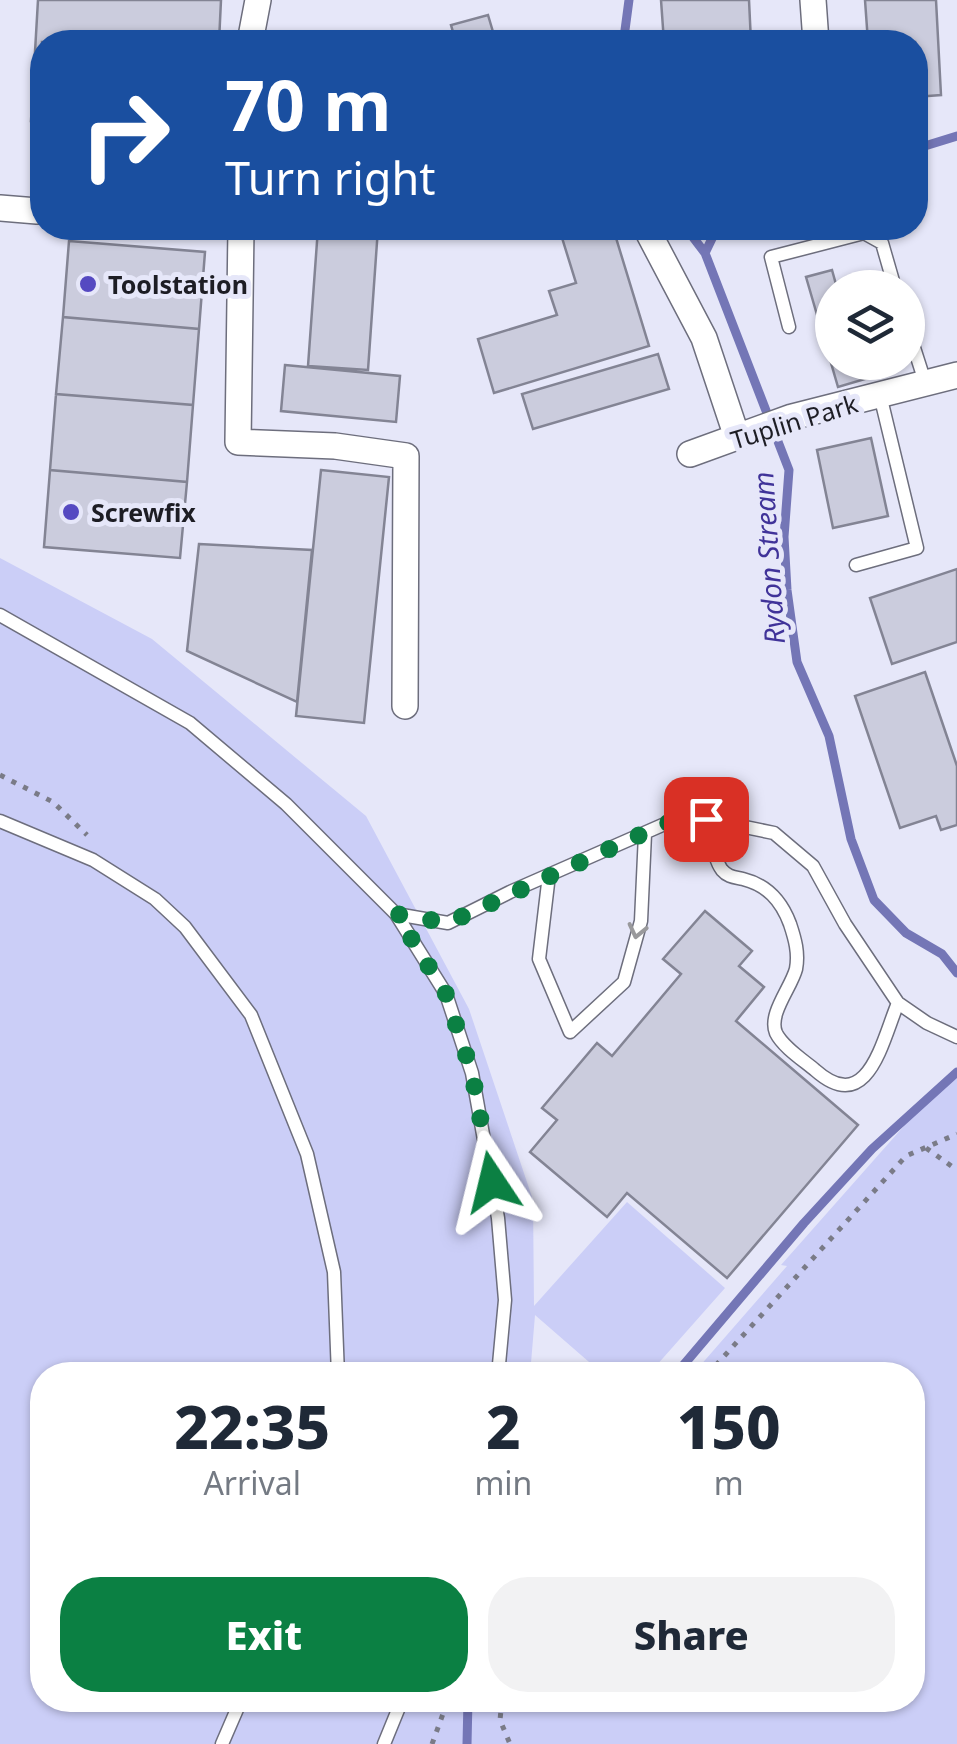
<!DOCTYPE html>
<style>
:root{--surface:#fff;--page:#f2f2f3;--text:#1f2937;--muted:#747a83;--accent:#0b8043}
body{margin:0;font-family:"Noto Sans",sans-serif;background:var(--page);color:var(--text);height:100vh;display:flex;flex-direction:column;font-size:38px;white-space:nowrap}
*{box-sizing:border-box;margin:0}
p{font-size:32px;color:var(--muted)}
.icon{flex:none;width:55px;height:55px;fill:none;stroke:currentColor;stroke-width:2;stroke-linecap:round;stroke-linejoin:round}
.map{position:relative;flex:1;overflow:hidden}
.sheet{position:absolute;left:30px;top:1362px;width:895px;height:350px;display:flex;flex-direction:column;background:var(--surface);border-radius:40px;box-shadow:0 2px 8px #0004}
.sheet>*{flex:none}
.guide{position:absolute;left:30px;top:30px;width:898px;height:210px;border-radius:40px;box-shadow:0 2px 8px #0004;background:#1a4fa0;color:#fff;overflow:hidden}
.fabs{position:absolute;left:815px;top:270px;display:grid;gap:20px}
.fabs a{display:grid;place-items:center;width:110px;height:110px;border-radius:50%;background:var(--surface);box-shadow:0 2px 8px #0004;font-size:50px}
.pin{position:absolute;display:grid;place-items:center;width:85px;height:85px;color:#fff;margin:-42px;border-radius:20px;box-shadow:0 5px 15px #0006}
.me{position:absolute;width:110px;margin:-55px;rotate:350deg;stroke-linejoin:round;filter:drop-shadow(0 0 8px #0008)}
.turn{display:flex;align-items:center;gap:35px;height:210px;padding:0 30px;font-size:45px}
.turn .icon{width:130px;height:130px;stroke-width:2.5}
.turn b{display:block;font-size:70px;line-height:85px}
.eta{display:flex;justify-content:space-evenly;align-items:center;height:170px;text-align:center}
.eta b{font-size:60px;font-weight:800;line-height:70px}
.primary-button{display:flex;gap:20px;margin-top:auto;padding:20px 30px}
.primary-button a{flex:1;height:115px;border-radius:40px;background:var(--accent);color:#fff;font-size:40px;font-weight:800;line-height:115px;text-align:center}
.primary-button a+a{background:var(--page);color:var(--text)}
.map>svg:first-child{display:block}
</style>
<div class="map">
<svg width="957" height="1744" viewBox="0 0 957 1744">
<rect width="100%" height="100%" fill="#e6e7f9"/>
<path fill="#cbcef7" d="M0 558 152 639 366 816 469 1009 533 1200 534 1306 627 1202 725 1288 648 1375H604L535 1315 530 1375H42V1700H912V1375H692L787 1266 781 1265 950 1074 957 1076V1744H0Z"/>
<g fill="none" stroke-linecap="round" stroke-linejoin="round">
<path stroke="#7476b6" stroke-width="9" d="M628 42 625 30 629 0
M915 149 957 136
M686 228 705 253
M717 228 705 253 789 470 784 537 787 590 797 662 829 736 851 839 874 900 906 933 942 954 957 973
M675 1375 804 1223 872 1149 957 1072
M467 1744 468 1700"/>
</g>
<path fill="#cbccdd" stroke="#838494" stroke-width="2.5" d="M38 0H221L219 42H42V122L31 121Z
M661 0H749L751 42H664Z
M865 0H936L941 95 915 97V42H868Z
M488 15 496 42H456L451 25Z
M318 228H378L368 370 308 366Z
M559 228H613L649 346 494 393 478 339 557 315 549 291 576 283Z
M69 241 205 252 199 329 63 317Z
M832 270 837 288H832V362H886L889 372 838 387 806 277Z
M63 317 199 329 193 405 56 394Z
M658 354 669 389 533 429 522 394Z
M285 365 400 376 396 422 281 411Z
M56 394 193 405 187 482 50 470Z
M871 438 888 516 833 528 817 450Z
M50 470 187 482 180 558 44 547Z
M321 470 389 477 364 723 296 716Z
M199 544 312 550 297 702 187 651Z
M957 569V642L892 664 870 598Z
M925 672 957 766V825L941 830 936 816 900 828 855 696Z
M705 911 752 951 739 966 764 987 736 1021 858 1125 727 1278 627 1193 607 1217 530 1152 557 1120 542 1108 597 1043 612 1056 681 974 663 959Z"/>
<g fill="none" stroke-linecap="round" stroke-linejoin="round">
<defs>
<path id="service" d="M789 327 771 257 864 233 882 243 895 288
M908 329 925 382
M856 565 917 548 880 395
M0 615 190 723 286 804 396 914 448 923 510 892 667 823 706 819 774 833 813 866 845 924 898 1003 927 1023 957 1037
M706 819C711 833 713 858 722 870 728 877 734 877 743 879 767 885 781 900 790 924 795 939 799 953 796 969 791 988 768 1014 776 1033 783 1047 803 1060 815 1070 868 1117 882 1041 898 1003
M0 821 93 860 155 899 185 927 251 1015 307 1154 334 1272 338 1375
M549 875 539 959 570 1032 624 982 641 921 645 834
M396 914 446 994 472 1073 498 1218 505 1300 498 1375
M222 1744 241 1700
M384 1744 402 1700"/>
<path id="minor" d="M813 0 816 42
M250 42 258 0
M0 208 37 211
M241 228 238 442 335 446 406 456 405 706
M646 228 704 338 737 437
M690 454 792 417 957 375"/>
</defs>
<use href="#service" stroke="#6d6e7d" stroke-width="15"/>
<use href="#minor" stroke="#6d6e7d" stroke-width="28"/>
<path stroke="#7a7b87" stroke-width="5" stroke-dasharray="5 8" stroke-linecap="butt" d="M0 775 53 802 87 835
M926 1148 957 1170
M707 1375 906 1156 957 1134
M502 1700 500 1720 510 1744
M432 1744 448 1700"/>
<use href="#service" stroke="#fff" stroke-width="12"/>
<use href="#minor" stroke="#fff" stroke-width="25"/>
</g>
<defs><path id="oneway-chevron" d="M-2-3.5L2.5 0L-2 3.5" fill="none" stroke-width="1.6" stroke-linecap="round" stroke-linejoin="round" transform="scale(2.5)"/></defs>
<use stroke="#99999c" href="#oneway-chevron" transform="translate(637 931) rotate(103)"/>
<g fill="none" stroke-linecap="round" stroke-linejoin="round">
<path stroke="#0b8043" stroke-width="18" stroke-dasharray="0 32.4" d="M492 1182 472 1073 446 994 396 914 448 923 666 823 706 819"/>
</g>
<g fill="#5549c1" stroke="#e6e7f9" stroke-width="4">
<circle cx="88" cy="284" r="10"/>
<circle cx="71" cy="512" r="10"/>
</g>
<g text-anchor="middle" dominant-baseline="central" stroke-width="10" stroke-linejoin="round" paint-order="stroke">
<g font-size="25" font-weight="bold" fill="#1d1d24" stroke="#e6e7f9" text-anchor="start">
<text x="108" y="284">Toolstation</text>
<text x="91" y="512">Screwfix</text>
</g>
<g font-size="25" fill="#1d1d24" stroke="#e6e7f9">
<text transform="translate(794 421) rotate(-17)">Tuplin Park</text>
</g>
<g font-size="28" font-style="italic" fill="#403399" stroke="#e6e7f9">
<text transform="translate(768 558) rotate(-94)">Rydon Stream</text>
</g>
</g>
</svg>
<div class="fabs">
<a><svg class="icon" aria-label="layers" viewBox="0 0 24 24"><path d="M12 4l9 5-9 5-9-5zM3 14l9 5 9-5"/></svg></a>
</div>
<div class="pin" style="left:706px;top:819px;background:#d93025"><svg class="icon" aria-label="arrive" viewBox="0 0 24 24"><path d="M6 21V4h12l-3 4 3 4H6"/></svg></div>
<svg class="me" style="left:492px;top:1182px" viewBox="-20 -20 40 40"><path d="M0-17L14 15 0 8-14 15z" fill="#0b8043" stroke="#fff" stroke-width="4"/></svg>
<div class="guide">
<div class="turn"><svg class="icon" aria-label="right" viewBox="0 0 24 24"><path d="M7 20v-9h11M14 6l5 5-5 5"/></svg><div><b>70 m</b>Turn right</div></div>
</div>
<section class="sheet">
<div class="eta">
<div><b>22:35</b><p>Arrival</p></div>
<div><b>2</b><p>min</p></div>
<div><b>150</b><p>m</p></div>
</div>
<div class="primary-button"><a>Exit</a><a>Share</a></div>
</section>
</div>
